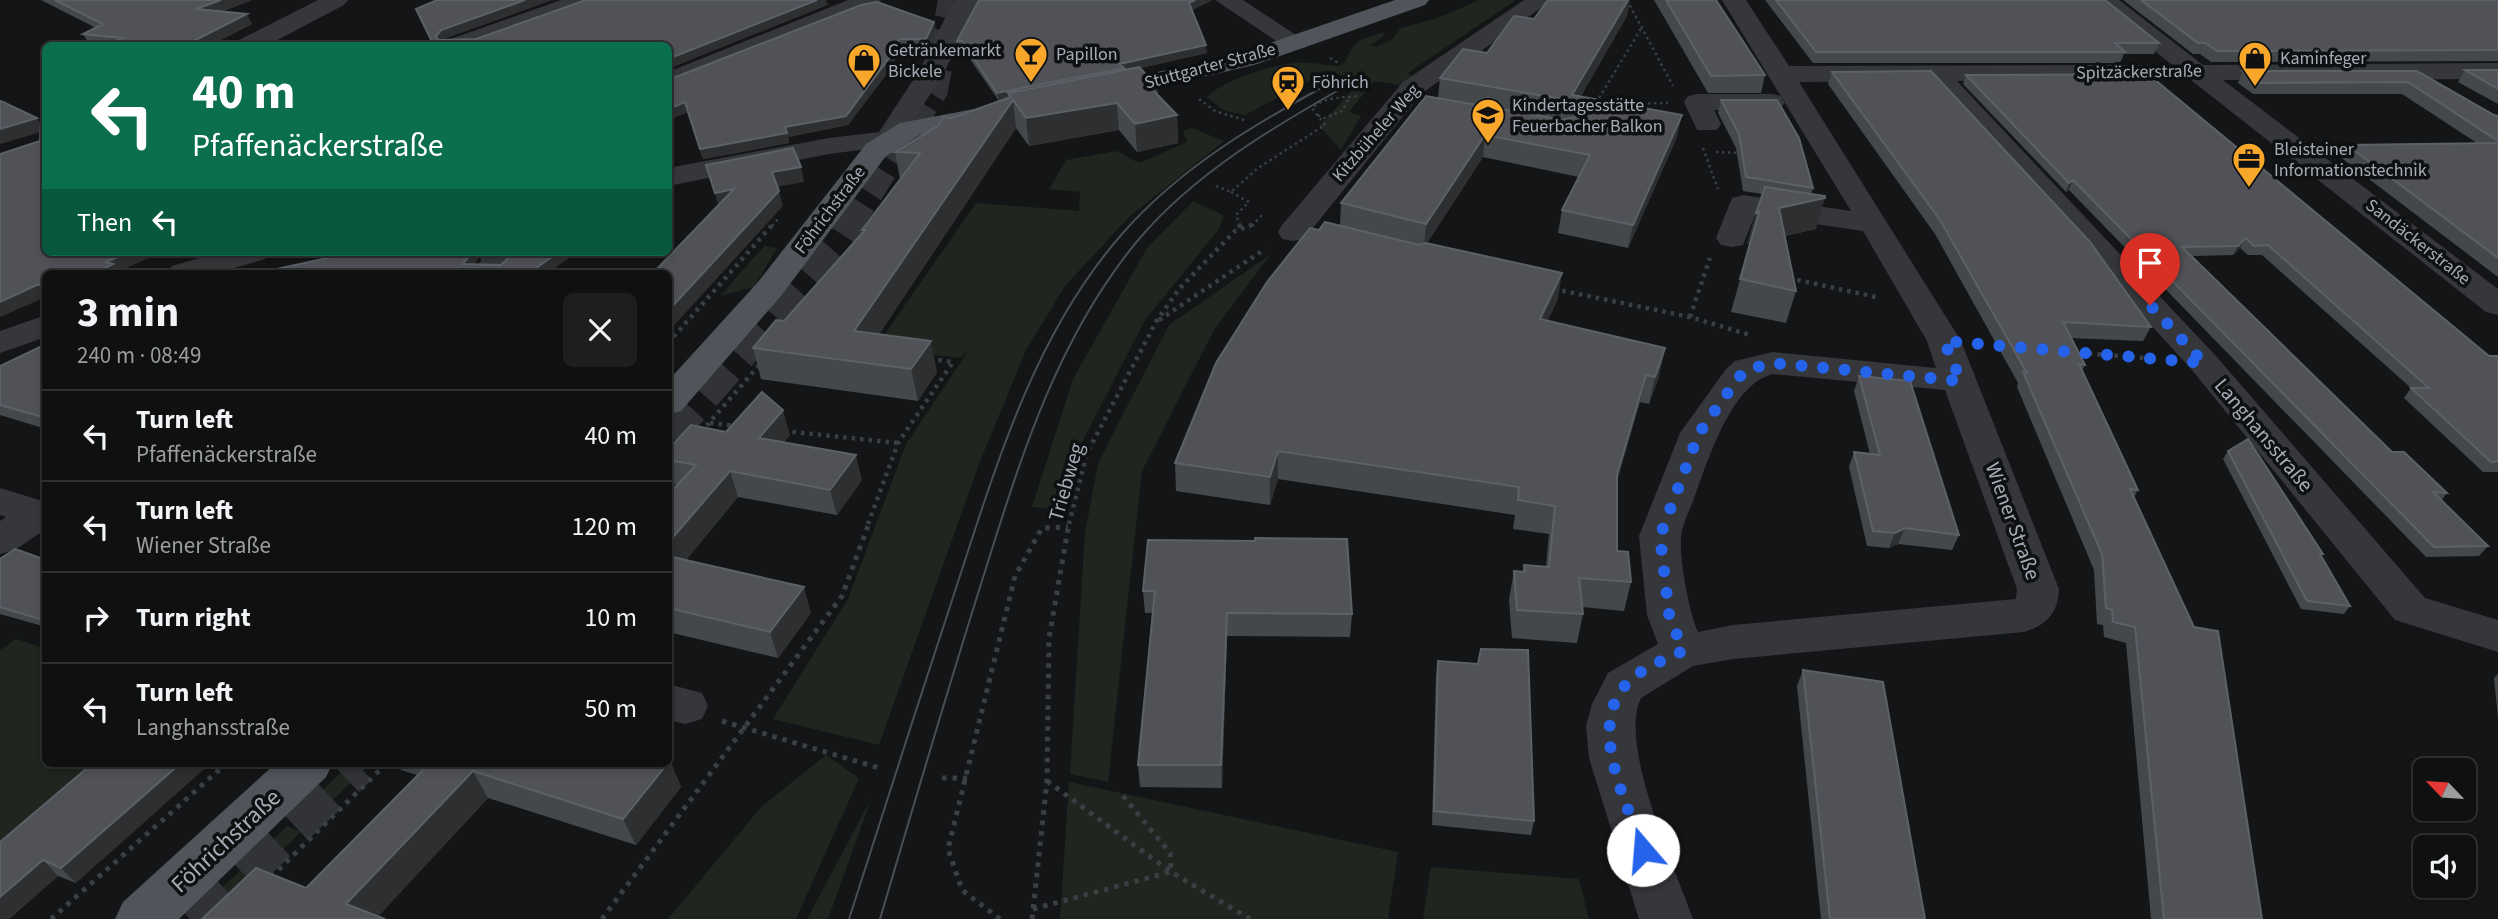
<!DOCTYPE html>
<meta charset="utf-8">
<style>
:root{--surface:#0f1010;--page:#1d1e1e;--text:#f1f3f6;--muted:#9b9d9f;--line:#2f3030}
body{margin:0;font-family:"Source Sans 3",sans-serif;background:var(--page);color:var(--text);height:100vh;display:flex;flex-direction:column;font-size:26px;white-space:nowrap}
*{box-sizing:border-box;margin:0}
p{font-size:23px;color:var(--muted)}
.icon{flex:none;width:38px;height:38px;fill:none;stroke:currentColor;stroke-width:2;stroke-linecap:round;stroke-linejoin:round}
.map{position:relative;flex:1;overflow:hidden}
.sheet{position:absolute;left:42px;top:270px;width:630px;height:497px;display:flex;flex-direction:column;background:var(--surface);border-radius:10px;box-shadow:0 4px 10px #0003,0 0 0 2px var(--line)}
.sheet>*{flex:none}
.banner{position:absolute;left:42px;top:42px;width:630px;height:214px;border-radius:10px;box-shadow:0 4px 10px #0003,0 0 0 2px var(--line);background:#0b6e4f;color:#fff;overflow:hidden}
.needle{width:46px;rotate:295deg}
.buttons{position:absolute;left:2413px;top:758px;display:grid;gap:14px}
.buttons a{display:grid;place-items:center;width:63px;height:63px;border-radius:10px;background:var(--surface);box-shadow:0 4px 10px #0003,0 0 0 2px var(--line);font-size:35px}
.pin{position:absolute;display:grid;place-items:center;width:60px;height:60px;color:#fff;margin:-72px -30px;border-radius:50% 50% 50% 0;rotate:-45deg;box-shadow:0 0 7px #0007}
.pin .icon{rotate:45deg}
.me{position:absolute;width:77px;margin:-38px;rotate:342deg;stroke-linejoin:round;filter:drop-shadow(0 0 5px #0008)}
.turn{display:flex;align-items:center;gap:24px;height:147px;padding:0 35px;font-size:32px}
.turn .icon{width:91px;height:91px;stroke-width:2.5}
.turn b{display:block;font-size:49px;line-height:60px}
.then{display:flex;align-items:center;height:66px;padding:0 35px;background:#0003;gap:14px;font-size:26px}
.round{display:grid;place-items:center;flex:none;width:74px;height:74px;border-radius:10px;background:var(--page)}
.summary{display:flex;align-items:center;justify-content:space-between;height:119px;padding:0 35px}
h1{font-size:42px;font-weight:700;line-height:52px}
ul{padding:0;list-style:none}
li{display:flex;align-items:center;gap:21px;height:91px;padding:0 35px;border-top:2px solid var(--line)}
li div{flex:1}
li b{display:block;font-size:26px}
li em{font-style:normal}
.map>svg:first-child{display:block}
</style>
<div class="map">
<svg width="2498" height="919" viewBox="0 0 2498 919">
<rect width="100%" height="100%" fill="#141516"/>
<path fill="#1e261f" d="M1479 0H1516L1408 73 1412 75 1400 85 1374 81 1349 112 1361 116 1341 150 1319 126 1357 85 1346 77 1328 71 1245 115 1223 110 1207 97C1222 81 1272 65 1295 63 1311 61 1324 66 1340 66 1348 61 1347 54 1353 47 1360 37 1375 35 1385 32L1382 38 1370 45 1376 47 1391 40 1401 28 1438 18Z
M1192 128 1224 141 1130 216 1065 286 1026 350 979 464 879 745 773 719 848 599 906 444 968 351 960 358 875 348 976 203 1079 211 1080 192 1049 189 1066 160 1117 151 1139 163 1187 142 1183 131Z
M1193 201 1223 215 1220 228 1145 320 1075 456 1060 510 1032 507 1073 379 1147 248Z
M764 246 777 248 754 287 720 296Z
M1271 254 1214 330 1142 471 1108 782 1070 774 1085 533 1098 463 1169 325Z
M16 639 45 648 46 763H98L0 843V650Z
M826 755 859 778 796 919H668L762 806Z
M350 763H371L329 804 313 799Z
M1069 782 1398 852 1388 919H1060Z
M872 797 828 919H807Z
M287 826 301 832 210 919H189Z
M1431 867 1579 879 1589 919H1423Z"/>
<g fill="none" stroke-linecap="round" stroke-linejoin="round">
<path stroke="#313336" stroke-width="26" stroke-dasharray="26 13" stroke-linecap="butt" d="M849 226 935 90 951 0"/>
<path stroke="#313336" stroke-width="35" stroke-dasharray="35 18" stroke-linecap="butt" d="M668 434 839 241 850 224"/>
<path stroke="#313336" stroke-width="46" stroke-dasharray="46 24" stroke-linecap="butt" d="M190 919 356 763"/>
<path stroke="#3b3e43" stroke-width="2.5" stroke-dasharray="2.5 3.5" stroke-linecap="butt" d="M1627 0 1673 86
M1330 58 1340 64
M1199 99 1215 111 1247 121
M1596 103 1642 27
M1618 104 1668 103
M1318 115 1324 118 1342 111 1349 98
M1703 148 1718 189
M1716 152 1742 153
M1216 186 1231 192 1258 168 1325 125 1312 108C1326 96 1342 98 1359 96
M1231 192 1249 202 1236 215 1240 226
M772 226 779 218
M1252 226 1262 215"/>
<path stroke="#3b3e43" stroke-width="4.5" stroke-dasharray="3.5 5" stroke-linecap="butt" d="M1239 224 1241 230
M1789 278 1880 298
M1554 289 1690 317 1750 335
M1690 317 1710 258
M1159 320 1265 249
M668 343 773 224
M2072 352 2154 359
M710 423 737 426
M784 431 898 443
M701 432 762 362
M868 524 898 443 953 362 932 359
M1069 524 1087 453 1156 322 1179 289 1235 231 1254 224"/>
<path stroke="#3b3e43" stroke-width="5" stroke-dasharray="4.5 6" stroke-linecap="butt" d="M722 721 879 768
M942 778H967
M1047 781 1171 872 1250 919
M1123 796 1170 853 1171 871
M271 877 387 763
M1033 909 1170 872
M51 919 227 763
M602 919 842 596 869 523
M1000 919 962 890 948 849 1015 576 1042 528 1068 527
M1032 919 1047 781 1049 638 1069 523"/>
<path fill="#35373b" fill-rule="evenodd" d="M318 0H348L344 5 266 46H234L237 41Z
M561 0H595L591 5 479 46H442L445 41Z
M848 0H881L877 5 668 89V72Z
M954 0H978L945 71 898 145 829 154 668 186V168L829 138 879 132 919 71Z
M1215 0H1243L1308 43 1305 48H1287Z
M1524 0H1552L1421 94 1304 239 1293 241 1282 239 1278 232 1282 225 1403 82Z
M1722 0H1746L1789 66 2172 65 2092 0H2119L2203 65 2498 63V79L2223 80 2498 289V315L2486 312 2191 80 1957 81 2216 356 2425 598 2498 620V652L2395 620 2192 370 1928 81 1799 82 1961 341 2059 589C2058 613 2047 625 2024 632L1733 659 1693 666 1641 698C1618 745 1675 868 1693 919H1639L1589 758 1586 726 1592 704 1608 673 1658 644 1647 615 1639 536 1680 433 1726 369 1735 361 1773 352 1936 368 1927 341 1863 231 1755 215 1743 245 1732 247 1721 245 1716 238 1732 198 1743 195 1851 211ZM1773 374 1945 390 2017 589 2016 599 1733 625 1698 632C1689 612 1679 558 1681 537 1682 525 1689 512 1693 501 1707 464 1730 384 1773 374Z
M1697 94H1772L1781 96 1785 102 1781 108 1714 110 1721 124 1717 130H1697L1684 102 1688 96Z
M220 252H270L265 259 217 273H167L172 266Z
M480 252H512L513 264 505 273H469L481 261Z
M46 315V337L0 353V331Z
M0 488 46 502V529L15 550 0 554V521L6 517 0 515Z
M668 684 702 693 708 706 702 719 685 724 668 720Z"/>
<path fill="#51545b" fill-rule="evenodd" d="M1395 0H1429L1425 5 1254 65 1104 100 1095 98 1091 92 1095 86 1238 54Z
M990 106 1000 108 1003 114 1000 120 920 135 886 156 781 296 681 411 668 414V381L758 282 866 144 900 123Z
M276 763H333L326 777 179 919H115L123 902Z"/>
<path stroke="#4a4d53" stroke-width="2" d="M849 919C884 810 919 700 955 591 996 466 1034 334 1122 234 1182 165 1262 120 1341 77
M880 919C913 807 946 695 981 584 1019 463 1056 338 1139 239 1196 172 1275 126 1351 83"/>
</g>
<path fill="#45484b" d="M41 0H252L221 12 252 24 209 46H102L89 44 83 34 96 28Z
M979 0H1212L1192 10 1207 53 1140 68 1157 86 1158 95 1177 115 1178 143 1137 152 1119 130 1029 146 1016 128 879 334 937 372 918 401 761 379 753 348 784 321 863 232 862 230 900 179 895 152 952 118 999 101 963 49H958L957 41Z
M1654 0H1716L1765 75 1761 93H1708Z
M1765 0H2105L2159 43 2154 54H2124L2120 63H1813Z
M2123 0H2498V61L2211 62 2200 54H2193Z
M1627 16 1581 96 1677 137 1628 248 1558 233 1562 210 1579 177 1483 157 1427 243 1558 299 1547 321 1665 348 1659 376 1649 404 1640 402 1617 481V551L1631 582 1624 611 1582 607 1583 614 1577 643 1512 638 1509 600 1514 571 1522 572 1524 565 1546 567 1549 534 1513 529 1515 515 1278 479 1270 505 1176 491 1175 463 1319 230 1340 225 1341 203 1438 98 1440 78 1487 53 1534 19Z
M934 22 936 31 927 48H901L891 68 848 125 788 137 789 143 703 159 687 112 668 120V80Z
M2465 70H2498V104L2458 82Z
M2243 71H2417L2494 115 2498 116V277L2340 157 2347 145 2477 143 2402 94H2253L2238 83Z
M1832 72 2151 327 2143 341 2070 338 2085 365 2082 371 2138 490 2134 497 2262 919H2151L2126 643 2104 637 2103 625 2097 624 2094 570 2017 387 2018 383 1935 234 1828 84Z
M1966 75 2489 356H2498V472H2483L2404 398 2411 388 2262 255H2248L2240 248 2233 255 2192 256 2392 452 2447 493 2441 501 2488 546 2479 556 2426 557 2069 190 2066 192 1963 84Z
M1721 100 1813 188 1811 194 1816 229 1785 236 1796 291 1786 323 1731 312 1750 243 1747 244 1756 213 1762 194 1743 191 1736 148 1718 113Z
M46 344V429L0 415V366Z
M1859 376 1959 535 1952 550 1898 544 1889 548 1867 546 1849 467 1854 452 1870 454 1854 391Z
M726 432 790 435 784 442 862 480 837 515 738 497 686 560 811 613 778 658 668 632V495L678 485 670 484 668 479V450Z
M2228 451 2323 554 2321 557 2350 606 2344 614 2301 609 2223 459Z
M1148 540 1352 614 1350 637 1227 636 1222 788 1140 787 1138 765 1152 613H1145L1143 591Z
M0 559 46 560V627L0 614Z
M1438 661 1534 821 1531 835 1432 825 1436 675Z
M1803 670 1925 919H1821L1797 686Z
M2498 674V718L2494 678Z
M670 761 681 787 636 845 488 798 378 916 306 888 417 775 401 770 396 763H668Z
M93 763 76 883 58 876 9 919Z"/>
<path fill="#2d2f31" d="M221 0H252L201 19 196 9Z
M525 0H553L444 39 440 45 436 36 441 30Z
M817 0H826L828 5 668 69V59Z
M1195 0H1212L1189 11V3Z
M1628 0H1630L1627 16 1576 104 1572 95Z
M247 14 252 24 209 46H184Z
M934 22 936 31 927 48 926 39Z
M900 39 901 48 891 68 848 125 788 137 789 143 703 159 700 149Z
M1206 45 1207 53 1124 72 1008 93 1009 99 999 101 997 93Z
M1157 86 1159 113 1150 87Z
M1013 100 1016 128 861 362 854 331Z
M685 102 687 112 668 120V109Z
M1117 103 1119 130 1029 146 1026 118Z
M1177 115 1178 143 1137 152 1135 124Z
M1682 115 1677 137 1628 248 1633 225Z
M37 118 45 131 0 144V129Z
M1485 135 1483 157 1424 247 1426 224Z
M801 167 804 182 776 187 772 172Z
M2073 180 2069 190 2066 192 2069 183Z
M734 189 719 208 715 193Z
M779 191 783 206 668 332V311Z
M1825 198 1816 229 1771 239 1779 208Z
M1759 212 1751 243 1747 244 1756 213Z
M2246 238 2240 248 2233 255 2238 246Z
M129 252H163L117 272 118 273H95L106 262Z
M472 252H478V260L469 273 463 264Z
M559 252H578L548 273H529Z
M1562 273 1558 299 1536 346 1540 319Z
M39 284 46 294V297L0 317V302Z
M931 341 937 372 918 401 911 369Z
M1665 348 1659 376 1649 404 1655 377Z
M1646 375 1640 402 1611 503 1617 475Z
M783 410 790 435 767 463 759 438Z
M1278 451V479L1270 505V477Z
M856 455 862 480 837 515 830 490Z
M730 471 738 497 669 580 668 543Z
M1905 528 1898 544 1889 548 1895 533Z
M804 587 811 613 778 658 770 632Z
M1227 613V636L1222 788 1221 765Z
M670 761 681 787 636 845 623 819Z
M181 763H211L76 883 61 868Z
M473 771 488 798 376 919 346 904Z
M43 860 58 876 9 919H0V897Z"/>
<path fill="#505257" stroke="#5d6066" stroke-width="2" d="M55 0H221L196 9 247 14 184 46H107L122 38 83 34 103 24Z
M437 0H525L441 30 436 36 438 40 476 39 586 0H817L668 59V46H434L416 9Z
M979 0H1195L1189 3 1206 45 1119 64 1124 68 997 93 962 41H957Z
M1548 0H1628L1572 95 1682 115 1633 225 1562 210 1590 155 1485 135 1426 224 1341 203 1426 96 1563 120 1576 117 1580 109 1574 101 1440 78 1463 49 1487 53 1514 16 1534 19Z
M1666 0H1716L1765 75 1711 76Z
M1776 0H2105L2159 43H2115L2125 52H1816Z
M2141 0H2498V50L2217 51 2205 43H2198Z
M877 2 934 22 926 39H900L889 58 846 116 785 127 787 133 700 149 685 102 668 109V80L861 5Z
M1139 67 1157 86 1150 87 1177 115 1135 124 1117 103 1026 118 1013 100 854 331 931 341 911 369 753 348 776 320 784 321 865 230H862L920 153 895 152 939 125 943 117 952 118 1011 97 1008 93Z
M2465 70H2498V89Z
M1931 71 2090 242 2151 327 2063 322 2085 365 2079 364 2138 490 2130 489 2194 627 2218 631 2262 919H2164L2135 627 2113 622 2112 610 2106 608 2102 554 2023 372 2027 373 1940 220 1832 72Z
M2243 71H2417L2494 115 2498 116V141L2408 82 2259 83Z
M2148 74 2489 356H2498V461L2491 462 2411 388H2429L2268 245 2254 246 2246 238 2238 246 2182 247 2392 452H2404L2447 493 2433 492 2488 546 2434 547 2073 180 2069 183 1966 75Z
M1721 100H1777L1799 138 1813 188 1746 177 1739 134Z
M0 101H1L37 118 0 129Z
M41 121 46 123V252H129L106 262 113 264 95 273H46V291L39 284 0 302V154L40 141Z
M2498 143V258L2347 145Z
M793 148 801 167 772 172 779 191 668 311V273H653L734 189 715 193 706 165Z
M1765 187 1825 196V198L1779 208 1796 291 1740 279 1759 212 1756 213Z
M1325 222 1419 245 1426 243 1562 273 1540 319 1665 348 1655 377 1646 375 1617 475V551L1628 552 1631 582 1579 578 1583 614 1517 610 1514 571 1525 572 1524 565 1549 567 1555 506 1518 500 1519 487 1278 451 1270 477 1175 463 1216 363 1267 282 1310 228 1319 230Z
M355 252H472L463 264 501 265 511 255V252H559L529 273H280L272 270Z
M46 344V418L0 405V366Z
M1859 376 1910 381 1959 535 1905 528 1895 533 1873 531 1854 452 1880 455Z
M762 392 783 410 759 438 856 455 830 490 730 471 668 543V495L696 465 668 460V450L691 425 726 432Z
M2248 439 2323 554H2320L2350 606 2307 601 2228 451Z
M1255 538 1347 539 1352 614 1227 613 1221 765H1138L1155 591H1143L1148 540 1255 541Z
M15 549 46 560V621L0 607V559Z
M668 556 804 587 770 632 668 608Z
M1481 649 1528 650 1534 821 1434 811 1438 661 1478 664Z
M1803 670 1883 682 1925 919H1830Z
M93 763H181L61 868 43 860 0 897V842Z
M430 763H668L623 819 473 771 346 904 385 919H202L256 868 306 888Z"/>
<g fill="none" stroke-linecap="round" stroke-linejoin="round">
<path stroke="#2563eb" stroke-width="12" stroke-dasharray="0 21.6" d="M1643 850C1628 804 1589 733 1623 688 1636 670 1664 660 1683 651L1669 614 1660 536 1699 433 1739 377 1748 369 1773 363 1961 381 1944 341 2204 363 2150 305"/>
</g>
<defs>
<symbol id="bar-pin" viewBox="-11 -11 22 30"><path d="M0 17L-7.5 6A9.5 9.5 0 1 1 7.5 6Z" fill="#f8a72b" stroke="#0f1011"/><path d="M-6-5H6L.8 .8V4.5H3.5V6h-7V4.5H-.8V.8Z" fill="#111"/></symbol>
<symbol id="shop-pin" viewBox="-11 -11 22 30"><path d="M0 17L-7.5 6A9.5 9.5 0 1 1 7.5 6Z" fill="#f8a72b" stroke="#0f1011"/><path d="M-5-2.5h2.3a2.7 3.5 0 0 1 5.4 0H5L5.5 6h-11ZM-1.5-2.5h3a1.5 2.3 0 0 0-3 0Z" fill="#111"/></symbol>
<symbol id="station-pin" viewBox="-11 -11 22 30"><path d="M0 17L-7.5 6A9.5 9.5 0 1 1 7.5 6Z" fill="#f8a72b" stroke="#0f1011"/><path d="M-3-6H3Q5-6 5-4V2Q5 4 3 4L4.5 6H3L1.5 4h-3L-3 6H-4.5L-3 4Q-5 4-5 2V-4Q-5-6-3-6ZM-3.5-4v3h7v-3ZM-3.5 1v1.5H-2V1ZM2 1v1.5H3.5V1Z" fill="#111"/></symbol>
<symbol id="school-pin" viewBox="-11 -11 22 30"><path d="M0 17L-7.5 6A9.5 9.5 0 1 1 7.5 6Z" fill="#f8a72b" stroke="#0f1011"/><path d="M0-5L7-2L0 1L-7-2ZM-4 1L0 2.5L4 1V4Q0 6-4 4Z" fill="#111"/></symbol>
<symbol id="office-pin" viewBox="-11 -11 22 30"><path d="M0 17L-7.5 6A9.5 9.5 0 1 1 7.5 6Z" fill="#f8a72b" stroke="#0f1011"/><path d="M-6-3h4V-5.5h4V-3h4V5H-6ZM-1-4.5V-3h2v-1.5ZM-6 0V1H6V0Z" fill="#111"/></symbol>
</defs>
<g fill-rule="evenodd">
<use href="#bar-pin" x="1012" y="35" width="38" height="52"/>
<use href="#shop-pin" x="2236" y="39" width="38" height="52"/>
<use href="#shop-pin" x="845" y="41" width="38" height="52"/>
<use href="#station-pin" x="1269" y="63" width="38" height="52"/>
<use href="#school-pin" x="1469" y="96" width="38" height="52"/>
<use href="#office-pin" x="2230" y="140" width="38" height="52"/>
</g>
<g text-anchor="middle" dominant-baseline="central" stroke-width="7" stroke-linejoin="round" paint-order="stroke">
<g font-size="18" fill="#a6acb7" stroke="#0f1011" text-anchor="start">
<text x="888" y="50">Getränkemarkt<tspan x="888" dy="21">Bickele</tspan></text>
<text x="1056" y="54">Papillon</text>
<text x="2280" y="58">Kaminfeger</text>
<text x="1312" y="82">Föhrich</text>
<text x="1512" y="105">Kindertagesstätte<tspan x="1512" dy="21">Feuerbacher Balkon</tspan></text>
<text x="2274" y="149">Bleisteiner<tspan x="2274" dy="21">Informationstechnik</tspan></text>
</g>
<g font-size="18" fill="#a6acb7" stroke="#0f1011">
<text transform="translate(1210 66) rotate(-15)">Stuttgarter Straße</text>
<text transform="translate(2139 72) rotate(-1)">Spitzäckerstraße</text>
<text transform="translate(1376 133) rotate(-49)">Kitzbüheler Weg</text>
<text transform="translate(830 210) rotate(-53)">Föhrichstraße</text>
<text transform="translate(2418 242) rotate(38)">Sandäckerstraße</text>
</g>
<g font-size="21" fill="#a6acb7" stroke="#0f1011">
<text transform="translate(2264 435) rotate(50)">Langhansstraße</text>
<text transform="translate(1066 482) rotate(-74)">Triebweg</text>
<text transform="translate(2013 521) rotate(70)">Wiener Straße</text>
</g>
<g font-size="24" fill="#a6acb7" stroke="#0f1011">
<text transform="translate(226 841) rotate(-43)">Föhrichstraße</text>
</g>
</g>
</svg>
<div class="buttons">
<a><svg class="needle" viewBox="-14 -14 28 28"><path d="M0-13l5 13h-10z" fill="#e53935"/><path d="M0 13l5-13h-10z" fill="#9b9d9f"/></svg></a>
<a><svg class="icon" aria-label="sound" viewBox="0 0 24 24"><path d="M4 9h4l5-4v14l-5-4H4zM17 9q2 3 0 6"/></svg></a>
</div>
<div class="pin" style="left:2150px;top:305px;background:#d93025"><svg class="icon" aria-label="arrive" viewBox="0 0 24 24"><path d="M6 21V4h12l-3 4 3 4H6"/></svg></div>
<svg class="me" style="left:1643px;top:850px" viewBox="-20 -20 40 40"><circle r="19" fill="#fff"/><path d="M0-13L10 11 0 6-10 11z" fill="#2563eb"/></svg>
<div class="banner">
<div class="turn"><svg class="icon" aria-label="left" viewBox="0 0 24 24"><path d="M17 20v-9H6M10 6l-5 5 5 5"/></svg><div><b>40 m</b>Pfaffenäckerstraße</div></div>
<div class="then">Then<svg class="icon" aria-label="left" viewBox="0 0 24 24"><path d="M17 20v-9H6M10 6l-5 5 5 5"/></svg></div>
</div>
<section class="sheet">
<div class="summary"><div><h1>3 min</h1><p>240 m · 08:49</p></div><a class="round"><svg class="icon" aria-label="close" viewBox="0 0 24 24"><path d="M6 6l12 12M18 6L6 18"/></svg></a></div>
<ul>
<li><svg class="icon" aria-label="left" viewBox="0 0 24 24"><path d="M17 20v-9H6M10 6l-5 5 5 5"/></svg><div><b>Turn left</b><p>Pfaffenäckerstraße</p></div><em>40 m</em></li>
<li><svg class="icon" aria-label="left" viewBox="0 0 24 24"><path d="M17 20v-9H6M10 6l-5 5 5 5"/></svg><div><b>Turn left</b><p>Wiener Straße</p></div><em>120 m</em></li>
<li><svg class="icon" aria-label="right" viewBox="0 0 24 24"><path d="M7 20v-9h11M14 6l5 5-5 5"/></svg><div><b>Turn right</b></div><em>10 m</em></li>
<li><svg class="icon" aria-label="left" viewBox="0 0 24 24"><path d="M17 20v-9H6M10 6l-5 5 5 5"/></svg><div><b>Turn left</b><p>Langhansstraße</p></div><em>50 m</em></li>
</ul>
</section>
</div>
